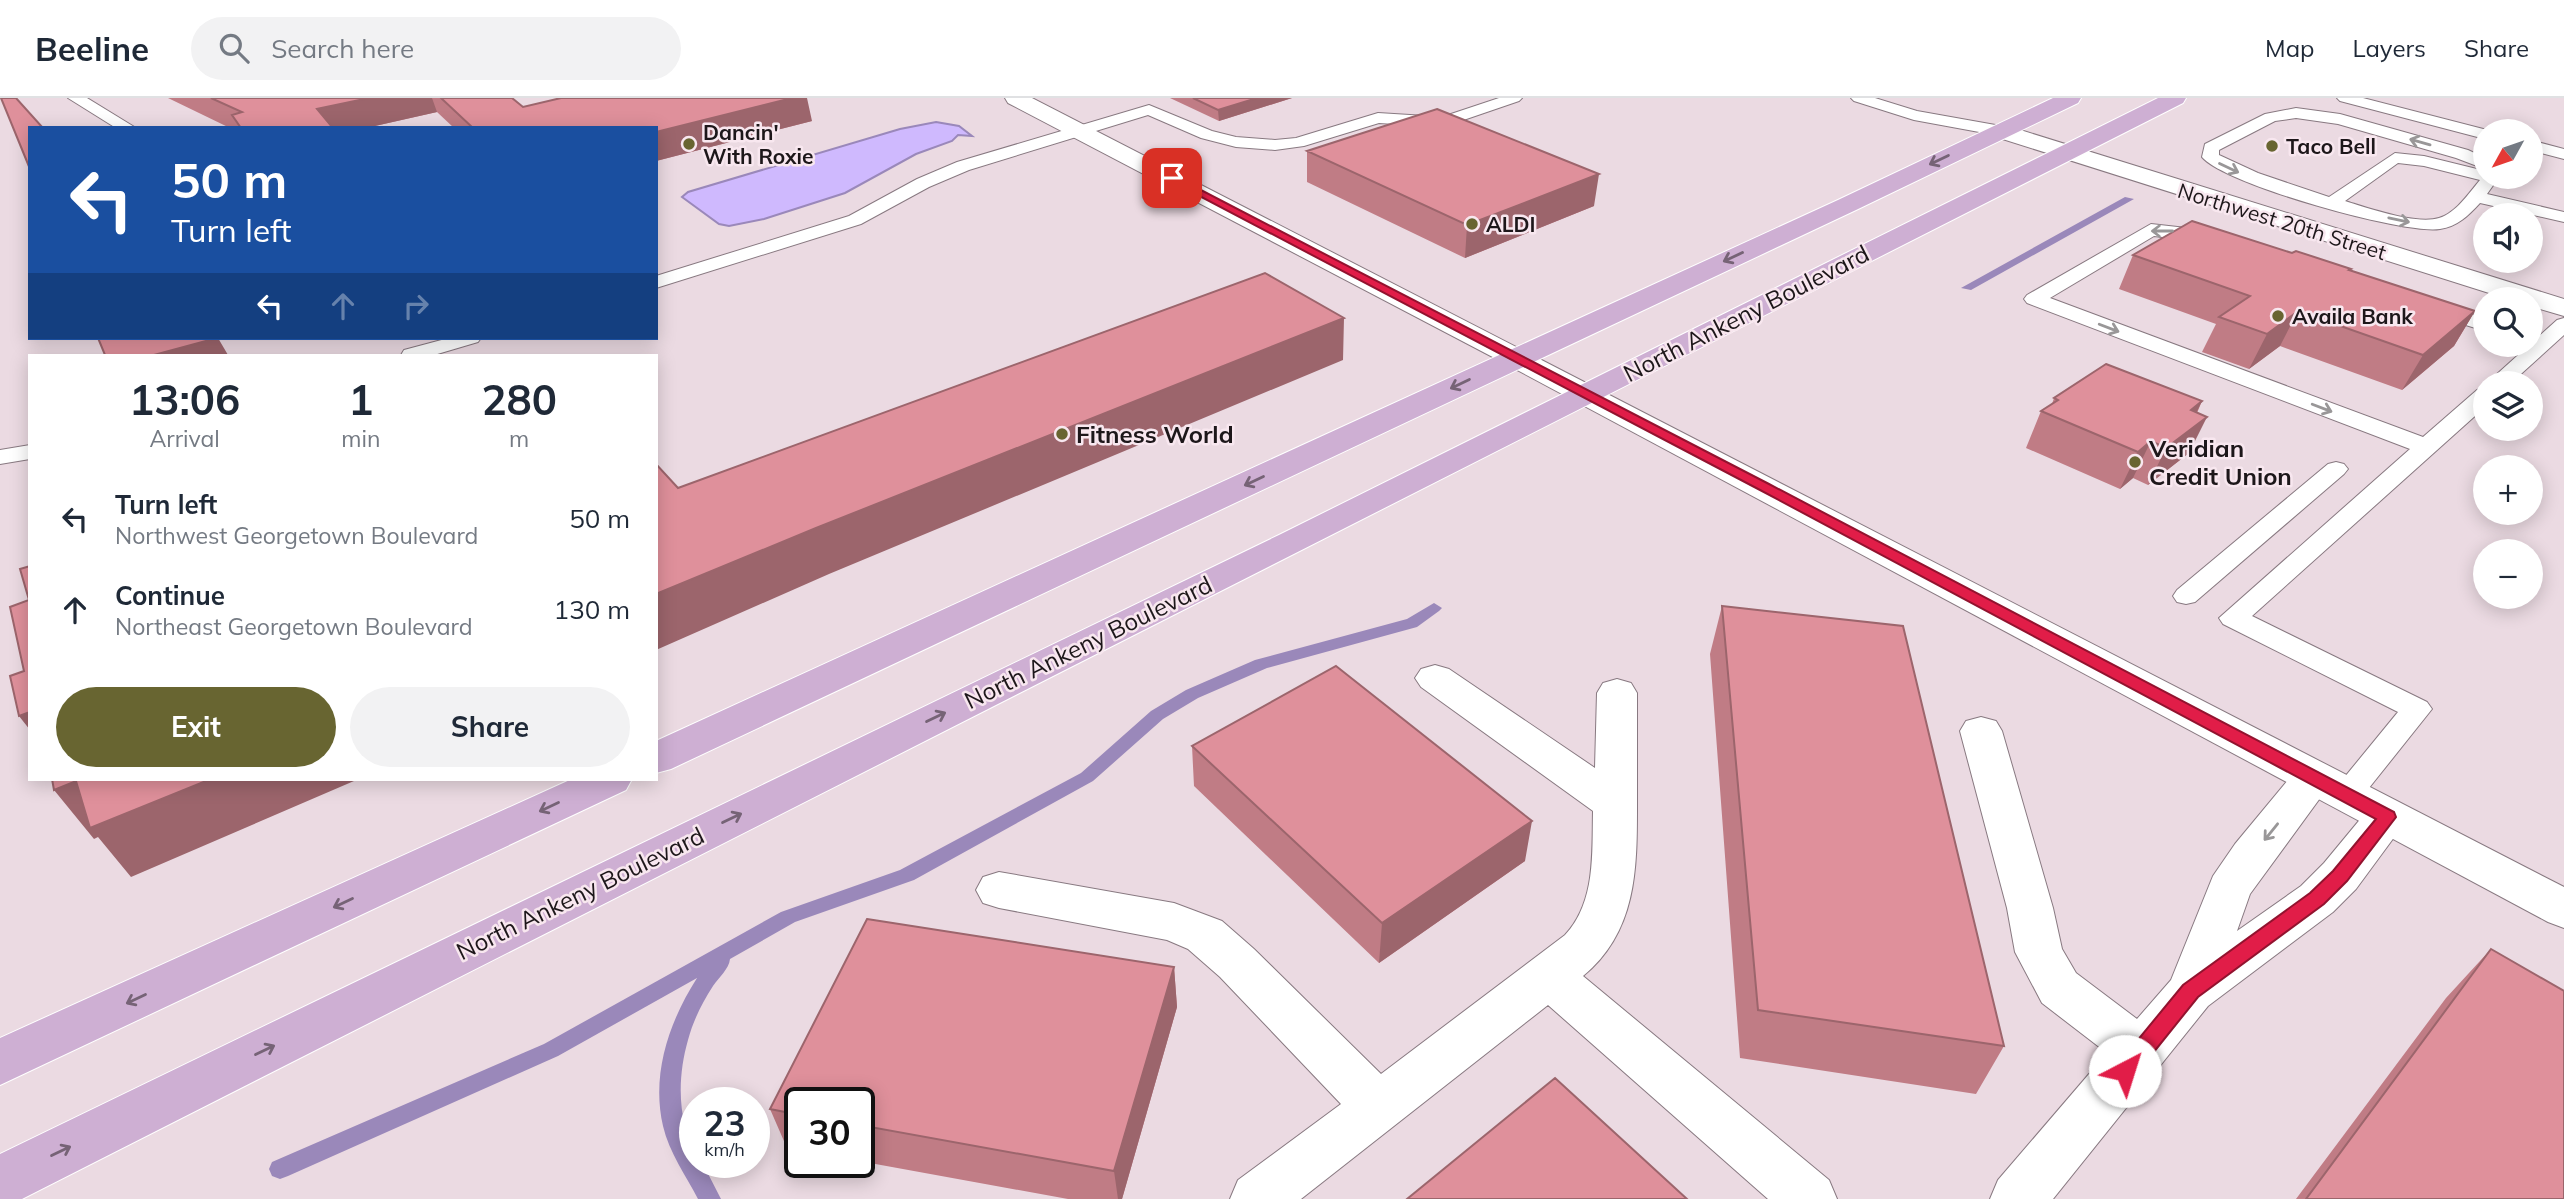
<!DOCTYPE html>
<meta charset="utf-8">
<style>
:root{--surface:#fff;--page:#f2f2f3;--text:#1f2937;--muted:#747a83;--line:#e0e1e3;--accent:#686531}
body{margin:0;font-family:Mulish,sans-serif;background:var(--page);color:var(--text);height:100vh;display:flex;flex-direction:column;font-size:26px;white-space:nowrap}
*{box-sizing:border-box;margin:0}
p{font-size:23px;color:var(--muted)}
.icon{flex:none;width:38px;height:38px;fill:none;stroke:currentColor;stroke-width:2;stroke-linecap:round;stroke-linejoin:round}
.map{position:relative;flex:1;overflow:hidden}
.panel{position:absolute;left:28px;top:256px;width:630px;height:427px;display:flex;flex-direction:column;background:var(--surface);border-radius:0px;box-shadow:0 4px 18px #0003}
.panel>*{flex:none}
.hud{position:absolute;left:28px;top:28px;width:630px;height:214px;border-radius:0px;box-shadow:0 4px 18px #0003;background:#1a4fa0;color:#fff;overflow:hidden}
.needle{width:46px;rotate:230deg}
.buttons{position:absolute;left:2473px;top:21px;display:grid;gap:14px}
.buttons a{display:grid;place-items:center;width:70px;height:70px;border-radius:50%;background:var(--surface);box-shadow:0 4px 18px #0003;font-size:35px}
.speed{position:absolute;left:679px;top:989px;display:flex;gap:14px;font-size:35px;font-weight:700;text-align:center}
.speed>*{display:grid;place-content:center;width:91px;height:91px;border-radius:50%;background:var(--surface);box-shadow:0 4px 18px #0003;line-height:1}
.speed small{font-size:18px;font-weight:400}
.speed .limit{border:4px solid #111;border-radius:10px;background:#fff;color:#111}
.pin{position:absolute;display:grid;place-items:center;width:60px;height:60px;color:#fff;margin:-30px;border-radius:14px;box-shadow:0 4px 10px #0006}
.me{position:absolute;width:77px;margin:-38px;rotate:40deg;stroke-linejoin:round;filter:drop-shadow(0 0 5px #0008)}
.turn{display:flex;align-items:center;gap:24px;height:147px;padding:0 28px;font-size:32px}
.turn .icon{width:91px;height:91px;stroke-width:2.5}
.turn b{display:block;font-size:49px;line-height:60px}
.lanes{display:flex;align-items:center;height:66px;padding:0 28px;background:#0003;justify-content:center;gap:35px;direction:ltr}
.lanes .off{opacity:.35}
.eta{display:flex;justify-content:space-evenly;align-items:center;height:119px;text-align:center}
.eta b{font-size:42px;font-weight:700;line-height:49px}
.cta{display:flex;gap:14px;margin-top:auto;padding:14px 28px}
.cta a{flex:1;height:80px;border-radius:42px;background:var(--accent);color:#fff;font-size:28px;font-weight:700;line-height:80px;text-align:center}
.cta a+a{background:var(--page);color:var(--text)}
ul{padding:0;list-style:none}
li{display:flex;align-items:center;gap:21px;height:91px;padding:0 28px}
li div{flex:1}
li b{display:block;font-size:26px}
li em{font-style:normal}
header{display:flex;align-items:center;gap:42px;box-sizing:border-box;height:98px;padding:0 35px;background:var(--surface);border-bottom:2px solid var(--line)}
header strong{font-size:33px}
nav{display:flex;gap:38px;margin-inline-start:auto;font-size:24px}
.search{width:490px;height:63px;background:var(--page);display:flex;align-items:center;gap:18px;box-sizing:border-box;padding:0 24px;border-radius:38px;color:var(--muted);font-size:26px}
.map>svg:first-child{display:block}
</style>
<header>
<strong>Beeline</strong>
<div class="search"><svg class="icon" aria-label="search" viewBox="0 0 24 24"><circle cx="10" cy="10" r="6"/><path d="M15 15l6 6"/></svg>Search here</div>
<nav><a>Map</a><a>Layers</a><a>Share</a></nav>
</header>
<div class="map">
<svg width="2564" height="1101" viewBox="0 0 2564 1101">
<rect width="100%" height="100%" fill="#ebdae2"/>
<path fill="#cfb9fe" stroke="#9a88ba" stroke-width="2" d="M936 24 959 28 972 38 958 37 952 43 916 56 845 95 764 121 729 128 719 126 682 99 688 94 900 31Z"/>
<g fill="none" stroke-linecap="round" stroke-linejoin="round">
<path fill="#9a88ba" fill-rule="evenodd" d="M2125 99 2134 101 1971 192 1961 190Z
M1434 505 1442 510 1439 513 1417 529 1267 570 1198 600 1163 621 1093 683 914 782 795 824 730 861C729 871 719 879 713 888 702 905 693 923 688 942 680 970 678 1000 685 1028 688 1041 695 1050 695 1064H702L721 1101H698C686 1078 669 1054 663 1028 651 976 669 924 697 880L558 958 288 1078 280 1081 272 1078 269 1071 272 1064 544 946 781 814 900 772 1081 675 1151 613 1186 592 1255 562 1407 521Z"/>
<defs>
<path id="lane" d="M68 0H87L136 30H116Z
M1499 0H1522L1519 3 1443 29 1379 25 1304 48 1275 52 1236 49 1201 40 1148 17 969 72 929 89 861 126 656 190V178L849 118 917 81 957 64 1149 7 1212 33 1236 39 1275 42 1296 40 1378 15 1442 19Z
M1851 0H1875L1917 13 2001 28 2009 33 2001 38 1914 22 1854 3Z
M2337 0H2363L2491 33H2485V41L2340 3Z
M2296 10 2340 16 2468 52 2485 60V71L2456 60 2338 26 2296 20 2275 23 2219 52V57L2258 75 2329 99 2395 55 2424 58 2485 73V79H2499L2487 96 2564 114V124L2480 105C2469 117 2457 129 2440 131 2404 137 2224 86 2202 59L2205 46 2265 16ZM2398 65 2424 68 2480 82C2469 95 2456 115 2439 120 2416 127 2368 110 2345 103Z
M2530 42 2564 51V61L2530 52Z
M2151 126 2213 133 2222 139 2213 145 2154 138 2050 200 2423 339 2477 292 2485 290V309L2252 518 2427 604 2432 611 2357 705 2346 709 2335 705 2330 697 2398 614 2223 526 2219 520 2410 351 2027 205 2024 201 2027 197Z
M2434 205 2485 220V233L2427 215 2424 211 2427 207Z
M2564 220V237L2511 285H2487L2557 222Z
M449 240H481L478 244 434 257H401L404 252Z
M30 347V361L0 366V352Z
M2336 364 2344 366 2348 371 2344 376 2195 504 2186 506 2177 504 2173 498 2177 492 2328 366Z"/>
<path id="street" d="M1005 0H1032L1526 254 1531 260 1526 266 1516 269 1506 266 1008 5Z
M2001 26 2564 201V218L2530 208V201H2508L1993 38 1990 33 1993 28Z
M1435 567 1449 571 1595 670 1597 595 1603 585 1617 581 1631 585 1637 595C1637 631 1637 667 1637 704 1637 768 1638 833 1583 878L1829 1082 1837 1101H1768L1548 907 1301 1101H1230L1238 1082 1341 1006 1220 879 1188 851 1167 842 999 810 983 805 976 792 983 779 999 774 1174 805 1222 823 1254 851 1381 976 1565 837C1596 804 1592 755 1593 713L1421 589 1415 580 1421 571Z
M1981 619 1996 623 2002 633 2053 810 2062 851 2076 875 2137 921 2171 882 2213 778 2235 746 2298 670 2313 666 2328 670 2334 681 2250 796 2237 833 2301 788 2324 765 2372 707 2387 703 2402 707 2409 719 2356 791 2333 814 2208 908 2053 1101H1990L1998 1082 2107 955 2042 905 2015 854 2007 810 1960 633 1966 623Z"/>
<path id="secondary" d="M1516 251 1526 254 2564 789V830L2548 824 1506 266 1501 260 1506 254Z"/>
<path id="primary" d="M2053 0H2081L2078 5 1856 112 671 671 656 675V643L1838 102Z
M2158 0H2186L2183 5 22 1101H0V1056L1279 437Z
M572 681H632L626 692 0 987V940Z"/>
</defs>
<use href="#lane" stroke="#887981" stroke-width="2"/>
<use href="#street" stroke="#887981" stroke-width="2"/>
<use href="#secondary" stroke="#887981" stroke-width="2"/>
<use href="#primary" stroke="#fff" stroke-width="2"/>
<use href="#lane" fill="#fff" fill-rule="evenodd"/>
<use href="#street" fill="#fff" fill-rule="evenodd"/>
<use href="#secondary" fill="#fff" fill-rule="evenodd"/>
<use href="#primary" fill="#ceafd3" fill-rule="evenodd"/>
</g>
<path fill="#c07c85" d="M168 0H512L523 9 812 23 656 63V30H454L437 14 366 30H230Z
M1170 0H1292L1219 23Z
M1307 53 1594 108 1465 160 1307 84Z
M2292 155 2351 171 2350 172 2475 213 2454 248 2402 292 2280 248 2249 271 2202 254 2216 226 2119 191 2133 157Z
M2054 300 2202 303 2197 315 2189 355 2148 387 2133 380 2120 391 2026 350 2041 313 2052 306Z
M1722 508 2004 948 1976 996 1740 960 1710 556Z
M1192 648 1525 763 1379 865 1194 688Z
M2491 851 2564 1101H2296L2446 900Z
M1174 869 1177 909 1122 1101H1068L859 1063V1004H800V1052L787 1050 770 1011Z"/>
<path fill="#9c656c" d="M369 0H432L437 14 366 30H326L317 11Z
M792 0H807L812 23 656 63V34Z
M1257 0H1292L1219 23 1218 12Z
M1599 76 1594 108 1465 160 1467 127Z
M2298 213 2280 248 2249 271 2267 236Z
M2475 213 2454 248 2402 292 2423 257Z
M1344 220 1343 262 829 476 656 552V496L816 430Z
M218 240 228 257H154Z
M2202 303 2187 334 2207 319 2189 355 2148 387 2166 350 2191 312Z
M2151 343 2133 380 2120 391 2138 354Z
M30 614V632L19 618Z
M211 681H353L354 683 131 779 98 739 94 741 54 692 76 683Z
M1532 723 1525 763 1379 865 1382 825Z
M1174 869 1177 909 1122 1101H1118L1114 1073Z"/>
<path fill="#df909b" stroke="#9c656c" stroke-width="2" d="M1 0H16L43 30H30V71Z
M211 0H369L317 11 333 30H241L232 17 242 14Z
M441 0H512L523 9 561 0H792L656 34V30H473Z
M1193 0H1257L1218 12Z
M1437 11 1599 76 1467 127 1307 53Z
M2192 123 2292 155 2296 153 2351 171 2349 172 2475 213 2423 257 2298 213 2267 236 2219 219 2250 198 2133 157Z
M1265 175 1344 220 816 430 656 496V366L678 390Z
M98 240H217L154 257H105Z
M2106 266 2202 303 2191 312 2207 319 2166 350 2151 343 2138 354 2041 313 2058 302 2054 300Z
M30 468V614L19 618 10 578 24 573 10 509 29 502 20 471Z
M1722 508 1903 528 2004 948 1758 912Z
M1336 568 1532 723 1382 825 1192 648Z
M52 681H211L90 730 76 683 54 692Z
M867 821 1174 869 1114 1073 859 1027V1004H800V1017L770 1011Z
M2491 851 2564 893V1101H2306Z
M1555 980 1687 1101H1407Z"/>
<defs><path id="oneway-shaft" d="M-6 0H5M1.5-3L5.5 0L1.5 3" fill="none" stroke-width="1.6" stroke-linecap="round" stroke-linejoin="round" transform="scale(1.75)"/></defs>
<g stroke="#999798">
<use href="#oneway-shaft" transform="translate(2420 44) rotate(-164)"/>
<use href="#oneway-shaft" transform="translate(2229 70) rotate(25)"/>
<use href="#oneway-shaft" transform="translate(2399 122) rotate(12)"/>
<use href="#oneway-shaft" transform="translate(2162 133) rotate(-180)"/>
<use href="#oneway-shaft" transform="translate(2109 230) rotate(21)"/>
<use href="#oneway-shaft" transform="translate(2322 310) rotate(21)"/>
<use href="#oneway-shaft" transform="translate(2271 734) rotate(129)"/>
</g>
<g stroke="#766376">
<use href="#oneway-shaft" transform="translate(1939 62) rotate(154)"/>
<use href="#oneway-shaft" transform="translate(1733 159) rotate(155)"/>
<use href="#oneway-shaft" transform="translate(1460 286) rotate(154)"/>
<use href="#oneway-shaft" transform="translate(1254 383) rotate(155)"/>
<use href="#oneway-shaft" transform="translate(936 619) rotate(-26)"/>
<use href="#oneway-shaft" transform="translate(549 709) rotate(155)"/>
<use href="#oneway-shaft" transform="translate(732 720) rotate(-26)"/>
<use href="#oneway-shaft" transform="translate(343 805) rotate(155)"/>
<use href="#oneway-shaft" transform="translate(136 901) rotate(155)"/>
<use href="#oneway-shaft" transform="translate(265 952) rotate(-26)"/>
<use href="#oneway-shaft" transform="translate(61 1053) rotate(-26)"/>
</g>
<path fill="#e11d48" stroke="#92132f" stroke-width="2" d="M1172 77 1769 386 2394 714 2396 719 2347 783 2324 806 2198 899 2133 980 2125 982 2118 980 2115 973 2118 966 2183 887 2310 795 2333 773 2376 721 1760 392 1169 82 1168 80Z"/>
<g fill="#686531" stroke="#f8e7ef" stroke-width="2.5">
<circle cx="689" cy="46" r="7"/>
<circle cx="2272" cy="48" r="7"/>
<circle cx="1472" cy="126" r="7"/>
<circle cx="2278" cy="218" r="7"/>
<circle cx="1062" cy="336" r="7"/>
<circle cx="2135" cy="364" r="7"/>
</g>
<g text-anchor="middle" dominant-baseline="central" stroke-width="5" stroke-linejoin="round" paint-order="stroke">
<g font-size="21" font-weight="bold" fill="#1d171a" stroke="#f8e7ef" text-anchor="start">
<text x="703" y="34">Dancin'<tspan x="703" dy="24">With Roxie</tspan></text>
<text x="2286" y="48">Taco Bell</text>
<text x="1486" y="126">ALDI</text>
<text x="2292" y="218">Availa Bank</text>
</g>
<g font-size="21" fill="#1d171a" stroke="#f8e7ef">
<text transform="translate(2282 123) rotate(17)">Northwest 20th Street</text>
</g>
<g font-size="24" fill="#1d171a" stroke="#f8e7ef">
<text transform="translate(1746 215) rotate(-27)">North Ankeny Boulevard</text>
<text transform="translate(1088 544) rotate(-26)">North Ankeny Boulevard</text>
<text transform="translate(580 795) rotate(-26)">North Ankeny Boulevard</text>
</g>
<g font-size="24" font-weight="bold" fill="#1d171a" stroke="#f8e7ef" text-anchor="start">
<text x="1076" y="336">Fitness World</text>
<text x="2149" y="350">Veridian<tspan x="2149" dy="28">Credit Union</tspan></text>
</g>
</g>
</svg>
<div class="buttons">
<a><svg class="needle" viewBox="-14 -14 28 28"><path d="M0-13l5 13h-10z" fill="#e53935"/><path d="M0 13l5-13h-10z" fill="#747a83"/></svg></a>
<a><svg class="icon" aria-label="sound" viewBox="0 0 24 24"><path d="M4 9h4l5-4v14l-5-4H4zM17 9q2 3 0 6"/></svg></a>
<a><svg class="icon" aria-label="search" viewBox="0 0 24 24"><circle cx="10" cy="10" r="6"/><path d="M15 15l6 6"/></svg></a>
<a><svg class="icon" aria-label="layers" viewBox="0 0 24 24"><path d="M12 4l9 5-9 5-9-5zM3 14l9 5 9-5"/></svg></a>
<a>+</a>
<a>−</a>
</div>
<div class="speed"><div>23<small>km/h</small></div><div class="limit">30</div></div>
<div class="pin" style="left:1172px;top:80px;background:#d93025"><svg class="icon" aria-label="arrive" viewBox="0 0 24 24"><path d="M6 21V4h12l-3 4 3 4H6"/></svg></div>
<svg class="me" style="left:2125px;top:973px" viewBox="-20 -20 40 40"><circle r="19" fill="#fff"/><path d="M0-13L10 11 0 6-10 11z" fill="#e11d48"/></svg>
<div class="hud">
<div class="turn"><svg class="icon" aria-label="left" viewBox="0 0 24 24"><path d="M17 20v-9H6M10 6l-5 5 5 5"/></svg><div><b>50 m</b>Turn left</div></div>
<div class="lanes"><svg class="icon" aria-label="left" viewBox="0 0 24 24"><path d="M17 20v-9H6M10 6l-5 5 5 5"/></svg><svg class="icon off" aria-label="ahead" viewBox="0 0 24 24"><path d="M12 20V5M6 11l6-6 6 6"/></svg><svg class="icon off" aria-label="right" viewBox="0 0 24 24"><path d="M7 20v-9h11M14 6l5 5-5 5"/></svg></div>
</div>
<section class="panel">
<div class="eta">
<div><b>13:06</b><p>Arrival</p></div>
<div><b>1</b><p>min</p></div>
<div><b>280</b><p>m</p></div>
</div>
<ul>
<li><svg class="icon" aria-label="left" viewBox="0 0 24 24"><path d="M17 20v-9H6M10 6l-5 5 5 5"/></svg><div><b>Turn left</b><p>Northwest Georgetown Boulevard</p></div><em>50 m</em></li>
<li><svg class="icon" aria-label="ahead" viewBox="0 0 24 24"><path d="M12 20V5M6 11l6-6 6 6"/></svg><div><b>Continue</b><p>Northeast Georgetown Boulevard</p></div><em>130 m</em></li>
</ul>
<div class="cta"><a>Exit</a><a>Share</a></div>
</section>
</div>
